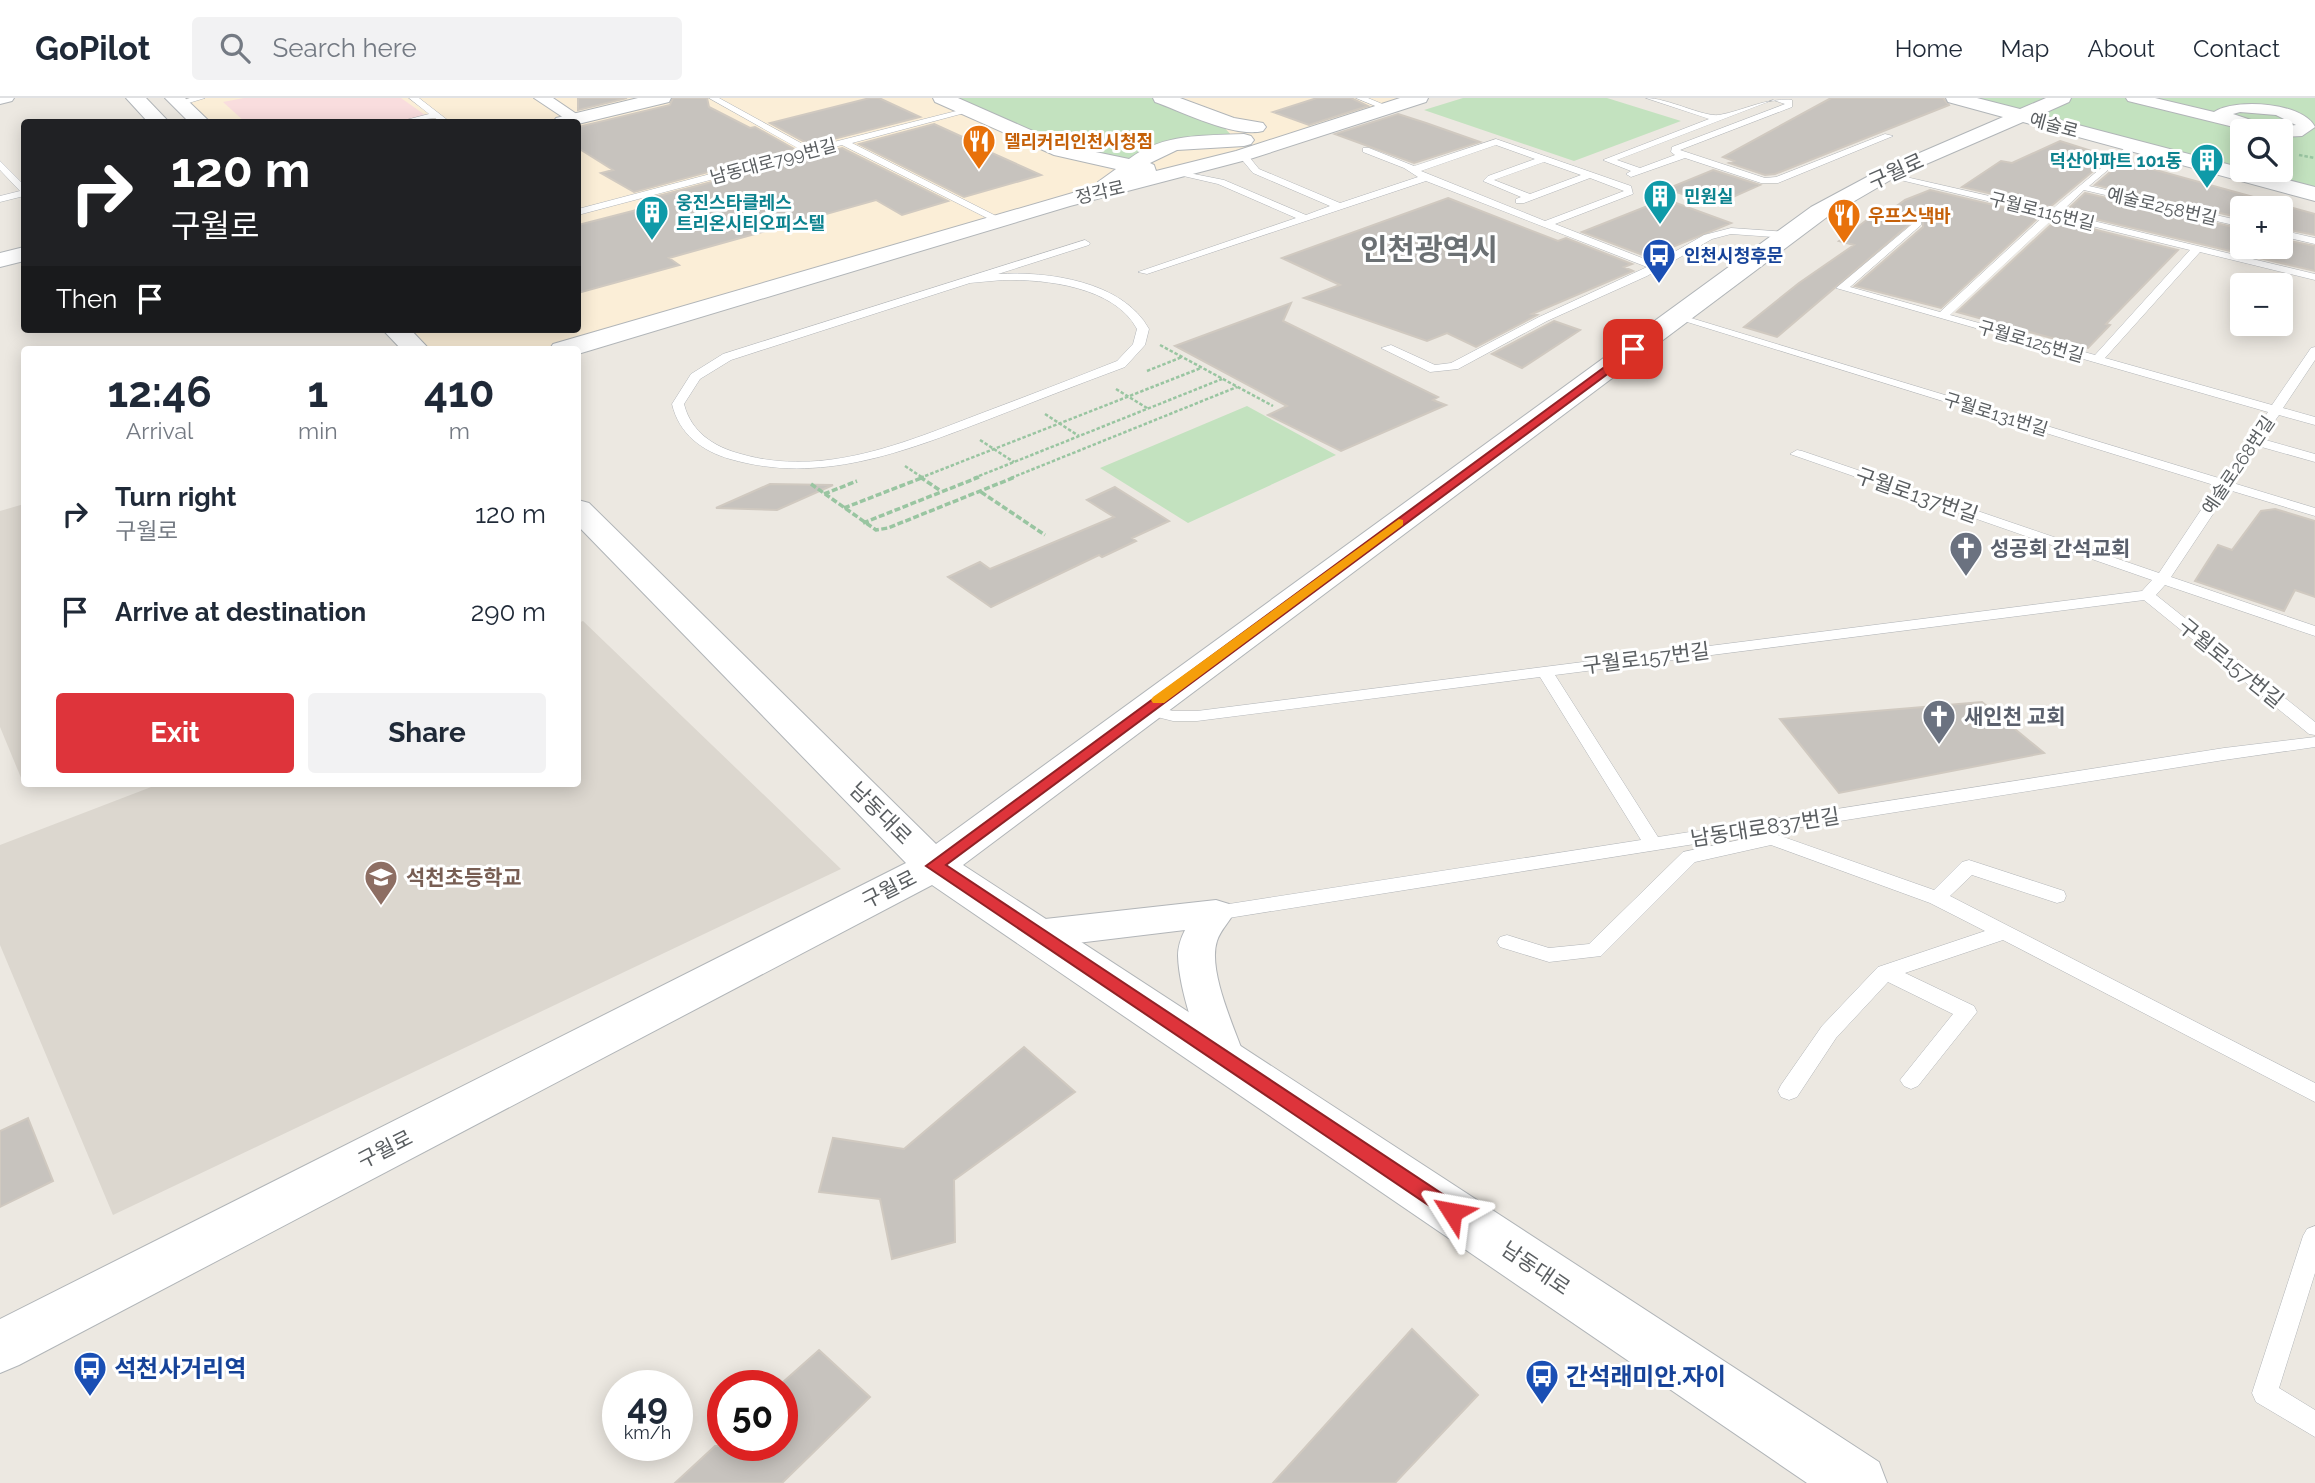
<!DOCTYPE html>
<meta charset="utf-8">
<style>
:root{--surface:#fff;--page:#f2f2f3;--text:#1f2937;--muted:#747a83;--line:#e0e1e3;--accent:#de343b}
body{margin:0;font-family:Raleway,"Noto Sans KR",sans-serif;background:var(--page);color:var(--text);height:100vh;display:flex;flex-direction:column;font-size:26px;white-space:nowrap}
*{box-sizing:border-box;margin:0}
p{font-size:23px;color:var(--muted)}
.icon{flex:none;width:38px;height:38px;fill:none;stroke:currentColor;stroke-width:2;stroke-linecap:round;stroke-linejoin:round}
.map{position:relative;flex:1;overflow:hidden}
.side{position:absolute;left:21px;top:248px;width:560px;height:441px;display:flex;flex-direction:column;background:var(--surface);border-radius:7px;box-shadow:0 4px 18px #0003}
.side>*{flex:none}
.top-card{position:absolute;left:21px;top:21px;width:560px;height:214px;border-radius:7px;box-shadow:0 4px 18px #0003;background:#202124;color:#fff;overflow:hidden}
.buttons{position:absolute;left:2230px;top:21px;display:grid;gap:14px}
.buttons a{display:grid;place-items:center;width:63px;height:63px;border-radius:7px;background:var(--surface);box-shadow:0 4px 18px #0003;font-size:35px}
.speed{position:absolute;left:602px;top:1272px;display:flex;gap:14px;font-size:35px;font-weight:700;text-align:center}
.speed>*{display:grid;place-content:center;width:91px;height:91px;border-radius:50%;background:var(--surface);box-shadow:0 4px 18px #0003;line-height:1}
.speed small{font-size:18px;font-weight:400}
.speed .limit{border:10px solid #d22;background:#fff;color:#111}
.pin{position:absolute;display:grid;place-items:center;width:60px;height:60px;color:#fff;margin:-30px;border-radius:14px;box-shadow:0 4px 10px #0006}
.me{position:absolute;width:77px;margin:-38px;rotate:304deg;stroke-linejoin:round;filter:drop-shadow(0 0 5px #0008)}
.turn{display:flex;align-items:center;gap:24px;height:147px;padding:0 35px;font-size:32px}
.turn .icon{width:91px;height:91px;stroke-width:2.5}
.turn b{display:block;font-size:49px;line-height:60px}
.then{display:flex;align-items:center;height:66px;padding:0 35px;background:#0003;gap:14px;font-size:26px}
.eta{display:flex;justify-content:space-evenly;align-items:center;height:119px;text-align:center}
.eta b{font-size:42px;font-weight:700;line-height:49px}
.button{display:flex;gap:14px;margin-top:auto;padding:14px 35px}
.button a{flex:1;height:80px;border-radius:7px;background:var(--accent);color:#fff;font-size:28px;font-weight:700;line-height:80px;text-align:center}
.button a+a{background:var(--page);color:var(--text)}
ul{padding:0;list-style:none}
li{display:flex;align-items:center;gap:21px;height:98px;padding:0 35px}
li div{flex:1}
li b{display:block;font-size:26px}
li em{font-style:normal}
header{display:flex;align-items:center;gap:42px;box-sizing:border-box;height:98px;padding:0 35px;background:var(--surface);border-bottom:2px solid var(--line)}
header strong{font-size:33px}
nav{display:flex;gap:38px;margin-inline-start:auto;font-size:24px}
.search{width:490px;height:63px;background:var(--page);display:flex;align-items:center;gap:18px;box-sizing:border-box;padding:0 24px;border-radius:7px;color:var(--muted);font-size:26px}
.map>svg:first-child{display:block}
</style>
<header>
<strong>GoPilot</strong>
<div class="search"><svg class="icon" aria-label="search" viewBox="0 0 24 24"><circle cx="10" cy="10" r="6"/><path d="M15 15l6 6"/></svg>Search here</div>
<nav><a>Home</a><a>Map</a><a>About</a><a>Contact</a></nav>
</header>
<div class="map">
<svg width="2315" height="1385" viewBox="0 0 2315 1385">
<rect width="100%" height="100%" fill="#ece8e1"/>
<path fill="#fbeed7" d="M172 0H1419L562 252H419L399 231H578V24H196Z"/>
<path fill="#dcd7cf" d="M24 406 26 686 24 687 0 629V413Z
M583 523 841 771 113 1117 0 847V747L159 686H578V525Z"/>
<path fill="#f9ddde" d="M244 0H401L435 24H245L223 4Z"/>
<path fill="#c3e2bf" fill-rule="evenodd" d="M942 0H1162L1215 20 1237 43 1191 44 1135 69 1061 53Z
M1463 0H1607L1681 23 1574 63 1424 12Z
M1955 0H2315V96L2052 26 2040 10 2021 18ZM2242 33H2280V72H2242Z
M1247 308 1336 357 1188 425 1100 370Z"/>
<path fill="#c7c3be" stroke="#d0c9c0" stroke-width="2" d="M578 0H627L578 12Z
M673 0H707L709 9 750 30 755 29 794 51 634 94 601 75 613 72 578 50V29L670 7Z
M870 0H879L920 19 810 47 770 25Z
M1317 0H1351L1368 8 1309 27 1273 14Z
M1831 0H1943L1949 7 1775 76 1765 77 1729 65 1734 63 1723 59Z
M1398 16 1426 25 1480 44 1414 65 1335 36Z
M934 26 978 46 974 47 1041 77 964 99 859 46Z
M2060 43 2110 59 2050 109 1962 89 2001 63 2012 65Z
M842 50 948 103 902 117 876 102 669 160 679 167 578 195V127L656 107 647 101Z
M2123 63 2315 116V137L2280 130V110H2242V120L2095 87Z
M1713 72 1760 87 1715 107 1667 91Z
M1930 92 2040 118 1941 210 1855 188 1923 129V121L1918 119 1777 239 1744 229 1799 185 1854 147 1839 143 1872 118 1880 120 1905 102Z
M2085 95 2242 131V149H2280V141L2315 148V173L2065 114Z
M1448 100 1558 143 1566 140 1632 166 1624 169 1633 173 1532 216 1537 217 1476 249 1447 235 1427 243 1304 200 1340 187 1282 160Z
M1665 101 1731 125 1648 159 1582 134Z
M2056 122 2178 152 2106 226 2110 227 2088 250 1957 214Z
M1291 205 1283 223 1438 299 1433 302 1446 307 1341 353 1268 317 1287 308 1175 248Z
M1554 223 1580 232 1522 270 1492 256Z
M770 386 833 387 777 412 716 410Z
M1115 389 1169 423 1132 440 1136 443 1102 459 1099 457 991 509 948 479 980 464 990 471 1114 419 1087 402Z
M2275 411 2315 423V499L2295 492 2284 513 2195 483 2218 447 2232 452 2261 413Z
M1982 604 2044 655 1839 695 1780 621Z
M1024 949 1075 994 954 1082 955 1144 892 1161 880 1101 819 1094 833 1040 904 1051Z
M28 1020 53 1083 0 1109V1033Z
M1412 1231 1478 1297 1395 1385H1273Z
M819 1252 870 1299 782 1385H675L715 1348H782V1285Z"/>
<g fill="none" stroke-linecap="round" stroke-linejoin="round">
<defs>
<path id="lane" d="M190 0H205L179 8 175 5Z
M409 0H419L450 24H441L435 20 398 24 429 16Z
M709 0H719L810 50 972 9V13L852 45 1004 122 995 124 842 47 578 117V111L801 52Z
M1356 0H1368L1392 10 1385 12Z
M1646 0C1668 0 1703 19 1719 17 1746 12 1763 0 1792 2V9L1680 52 1765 80 1776 79 1885 36 1893 38 1778 85H1761L1685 60 1631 79 1626 76 1631 73 1603 62 1709 21ZM1773 2 1785 6 1672 49 1671 54 1675 57 1640 70 1617 62Z
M1496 41 1631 88 1633 96 1555 126 1655 165 1704 137 1731 130 1789 134 1794 137 1789 140 1731 136 1712 141 1647 178 1547 223 1458 271 1430 274 1381 250 1391 247 1435 267 1451 265 1539 219 1647 169 1426 83 1147 176 1138 174 1296 120 1218 86 1179 77V73L1224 82 1306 117 1330 108 1253 75 1238 57 1240 55H1246L1259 71 1340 105 1418 79 1404 70 1363 54V50H1369L1414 68ZM1496 47 1535 61 1488 78 1483 83 1521 99 1516 101V105H1524L1590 80 1624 93 1545 123 1421 73ZM1544 64 1581 77 1530 96 1494 82Z
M2132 44 2135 45V49L2089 88 2242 123V129L2084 92 2060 115 2315 176V182L2200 154 2105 260 2272 307 2311 250 2315 249V262L2283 310 2315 319V327L2279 317 2262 341 2315 356V364L2258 348 2233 385 2315 410V418L2229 392 2171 479 2315 528V538L2165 487 2156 497 2315 624V637L2309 636 2144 502 1555 577 1658 739 2224 650 2315 639V649L2224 662 1216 822 1209 820 1206 815 1209 810 1216 808 1641 742 1540 579 1197 623H1173L1141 615 1139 611 1141 607 1147 606 1173 613H1197L2142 493 2152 482 1790 356 1797 352 1802 353 2159 475 2217 388 1671 219 1681 217 2222 381 2268 314 1836 190 1917 122 1921 123V127L1850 189 1940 214 2045 117 1884 78V74L2051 112ZM2055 119 2190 152 2095 257 1950 217Z
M0 63 24 87V98L0 104V98L20 93 0 72Z
M2280 132 2315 140V146L2280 138Z
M1085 142 1090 145 1089 147 998 176C1047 173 1123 183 1149 231L1145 247 1125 269C1079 286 1033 304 987 322 903 354 820 387 730 361 702 353 679 336 672 306L691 276 723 256ZM1003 182C1046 181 1115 189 1137 231L1133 246 1117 263C1072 281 1027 298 982 315 906 344 824 380 741 356 714 349 691 334 684 306L700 281 731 262 970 185Z
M1772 735 1934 792 1962 764 1969 762 2064 793 2066 798 2064 803 2057 805 1972 777 1950 798 2315 985V1004L2003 842 1905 875 1974 908 1977 914 1918 988 1911 991 1904 988 1900 982 1953 916 1888 884 1836 940 1797 999 1789 1002 1781 999 1778 993 1781 987 1822 928 1878 869 1985 833 1930 805 1771 747 1695 764 1601 858 1549 864 1500 849 1497 844 1500 839 1507 837 1549 850 1589 846 1683 754Z
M2315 1128V1175L2279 1290 2315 1312V1339L2256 1304 2252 1295 2303 1138 2307 1131Z"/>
<path id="street" d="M0 0H14L12 3 0 6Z
M534 0H553L584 21 578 26 570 24Z
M2126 0H2155L2214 14C2234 0 2303 4 2315 29L2302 38 2280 39V33H2250L2128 3ZM2240 14 2276 17 2296 27 2275 30 2233 16Z
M1216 802 1229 806 1234 815C1229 824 1220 833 1217 843 1207 873 1236 933 1246 963L1240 974 1226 979 1212 974C1197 945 1179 891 1178 858 1178 848 1181 840 1185 832L1036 850 1023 846 1018 836 1023 826 1036 822Z"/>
<path id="secondary" d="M126 0H146L169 24H148Z
M165 0H185L210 24H189Z
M638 0H671L669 4 578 26 553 24 556 20Z
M933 0H958L1067 48 1129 61C1163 35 1203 38 1244 36L1251 38 1254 42 1251 46 1244 48 1177 52 1150 65 1154 67 1156 73 1236 53 1400 0H1428L1426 4 1250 61 1070 108 578 256V252H549L553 246 1100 87 1098 84 1116 71 1054 57 935 4Z
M1153 0H1180L1234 20 1263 25 1266 29 1263 33C1234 40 1183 14 1155 4Z
M1946 0H1977L2020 11 2046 0H2071L2069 4 2040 17 2315 89V103L2023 24 1894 80 1827 119 963 767 1879 1364 1887 1385H1807L932 787 19 1267 0 1275V1221L906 765 578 428V402L589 405 936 746 1811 109 1880 72 2003 19 1948 4Z
M24 149V163L0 169V155Z
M382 231H410L430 252H402Z"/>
</defs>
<use href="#lane" stroke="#b2b5b8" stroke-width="1"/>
<use href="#street" stroke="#b2b5b8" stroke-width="2"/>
<use href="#secondary" stroke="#b1b5b8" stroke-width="2"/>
<path stroke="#99c5a1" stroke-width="2.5" stroke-dasharray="3.5 2" stroke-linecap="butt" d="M2299 57 2315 60
M1160 247 1273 308
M1147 273 1182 259
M1116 291 1147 310
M1045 316 1079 338
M980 342 1014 364
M905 368 923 380
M920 380 1201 270
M974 380 1222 281
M1011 380 1237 289"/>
<path stroke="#99c5a1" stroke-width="3.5" stroke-dasharray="6 2.5" stroke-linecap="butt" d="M920 379 941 393
M811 386 876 432 888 430 1015 379
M981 394 1045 437
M824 396 857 383
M844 410 924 379
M863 425 979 379"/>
<use href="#lane" fill="#fff" fill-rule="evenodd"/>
<use href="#street" fill="#fff" fill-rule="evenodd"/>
<use href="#secondary" fill="#fff" fill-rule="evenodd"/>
</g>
<path fill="#de343b" stroke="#902226" stroke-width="2" d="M1633 248 1637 249V254L946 767 1459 1107 1462 1114 1459 1120 1452 1123 926 768Z"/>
<path fill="#f59e0b" d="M1399 421 1403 422V427L1164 605H1153L1151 602 1153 599Z"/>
<defs>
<symbol id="restaurant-pin" viewBox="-11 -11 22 30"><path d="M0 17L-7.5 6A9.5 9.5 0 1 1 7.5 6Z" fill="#e8710a" stroke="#fff"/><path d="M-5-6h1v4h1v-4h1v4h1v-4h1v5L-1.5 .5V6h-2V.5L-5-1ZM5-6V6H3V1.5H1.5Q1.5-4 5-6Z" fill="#fff"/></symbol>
<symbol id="building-pin" viewBox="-11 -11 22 30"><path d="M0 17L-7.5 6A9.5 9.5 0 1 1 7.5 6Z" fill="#0f9aa8" stroke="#fff"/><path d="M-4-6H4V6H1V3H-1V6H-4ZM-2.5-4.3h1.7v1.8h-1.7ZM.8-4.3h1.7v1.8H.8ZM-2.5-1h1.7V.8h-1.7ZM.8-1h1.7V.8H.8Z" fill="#fff"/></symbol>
<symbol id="bus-pin" viewBox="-11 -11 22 30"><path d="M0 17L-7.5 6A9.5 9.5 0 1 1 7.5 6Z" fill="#1a4fb4" stroke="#fff"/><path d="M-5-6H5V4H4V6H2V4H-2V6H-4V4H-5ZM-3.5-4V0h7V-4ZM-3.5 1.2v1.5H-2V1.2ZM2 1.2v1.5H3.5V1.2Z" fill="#fff"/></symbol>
<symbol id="church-pin" viewBox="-11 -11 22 30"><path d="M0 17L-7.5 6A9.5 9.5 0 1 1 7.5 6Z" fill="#6b7280" stroke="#fff"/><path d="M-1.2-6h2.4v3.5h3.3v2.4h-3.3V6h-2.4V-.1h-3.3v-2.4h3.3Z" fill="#fff"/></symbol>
<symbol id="school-pin" viewBox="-11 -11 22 30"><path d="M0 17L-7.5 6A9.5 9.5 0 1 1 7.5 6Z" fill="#8d6e63" stroke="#fff"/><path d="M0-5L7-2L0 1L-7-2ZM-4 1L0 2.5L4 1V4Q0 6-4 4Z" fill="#fff"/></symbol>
</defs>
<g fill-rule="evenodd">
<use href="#restaurant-pin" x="960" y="24" width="38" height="52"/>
<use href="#building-pin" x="2188" y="43" width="38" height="52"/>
<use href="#building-pin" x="1641" y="79" width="38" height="52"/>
<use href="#building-pin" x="633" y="95" width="38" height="52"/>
<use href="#restaurant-pin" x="1825" y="98" width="38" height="52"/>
<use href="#bus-pin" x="1640" y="138" width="38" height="52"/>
<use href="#church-pin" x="1947" y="431" width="38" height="52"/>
<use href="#church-pin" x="1920" y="599" width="38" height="52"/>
<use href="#school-pin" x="362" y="760" width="38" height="52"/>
<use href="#bus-pin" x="71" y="1251" width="38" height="52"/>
<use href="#bus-pin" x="1523" y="1259" width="38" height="52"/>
</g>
<g text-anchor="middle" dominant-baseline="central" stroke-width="6" stroke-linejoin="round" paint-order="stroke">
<g font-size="18" fill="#5a5e61" stroke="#fff">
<text transform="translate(2054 27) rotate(15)">예술로</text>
<text transform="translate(773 63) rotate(-15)">남동대로799번길</text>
<text transform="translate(1100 94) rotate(-13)">정각로</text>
<text transform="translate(2162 108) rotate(13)">예술로258번길</text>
<text transform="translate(2042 113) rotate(14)">구월로115번길</text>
<text transform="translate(2031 243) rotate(16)">구월로125번길</text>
<text transform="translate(1996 316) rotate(17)">구월로131번길</text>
<text transform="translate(2238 367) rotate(-56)">예술로268번길</text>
</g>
<g font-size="18" font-weight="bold" fill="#c56008" stroke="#fff" text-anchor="start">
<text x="1004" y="43">델리커리인천시청점</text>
<text x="1868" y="117">우프스낵바</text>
</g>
<g font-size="18" font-weight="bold" fill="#0d838f" stroke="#fff" text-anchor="start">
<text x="2182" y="62" text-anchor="end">덕산아파트 101동</text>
<text x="1684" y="98">민원실</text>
<text x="676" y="104">웅진스타클레스<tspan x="676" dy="21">트리온시티오피스텔</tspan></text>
</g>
<g font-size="18" font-weight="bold" fill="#164399" stroke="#fff" text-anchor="start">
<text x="1684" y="157">인천시청후문</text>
</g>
<g font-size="21" fill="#5a5e61" stroke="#fff">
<text transform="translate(1896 73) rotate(-24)">구월로</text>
<text transform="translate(1917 397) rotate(19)">구월로137번길</text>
<text transform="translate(1646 560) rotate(-7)">구월로157번길</text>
<text transform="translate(2231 565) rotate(39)">구월로157번길</text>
<text transform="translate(881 715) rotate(45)">남동대로</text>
<text transform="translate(1765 729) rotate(-9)">남동대로837번길</text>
<text transform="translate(889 791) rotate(-27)">구월로</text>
<text transform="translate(385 1051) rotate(-27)">구월로</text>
<text transform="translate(1536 1170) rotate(34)">남동대로</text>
</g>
<g font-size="21" font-weight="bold" fill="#5b616d" stroke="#fff" text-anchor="start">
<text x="1990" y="450">성공회 간석교회</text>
<text x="1964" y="618">새인천 교회</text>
</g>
<g font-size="21" font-weight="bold" fill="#785e54" stroke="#fff" text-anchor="start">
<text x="406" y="779">석천초등학교</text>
</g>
<g font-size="24" font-weight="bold" fill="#164399" stroke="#fff" text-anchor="start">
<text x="114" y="1270">석천사거리역</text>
<text x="1566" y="1278">간석래미안.자이</text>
</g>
<g font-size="30" font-weight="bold" fill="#6b7073" stroke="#fff">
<text x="1429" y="151">인천광역시</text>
</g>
</g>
</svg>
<div class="buttons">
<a><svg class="icon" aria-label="search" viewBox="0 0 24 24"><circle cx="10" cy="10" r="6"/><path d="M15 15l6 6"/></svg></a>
<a>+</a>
<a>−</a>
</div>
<div class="speed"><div>49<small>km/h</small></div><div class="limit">50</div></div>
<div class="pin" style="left:1633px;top:251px;background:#d93025"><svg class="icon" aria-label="arrive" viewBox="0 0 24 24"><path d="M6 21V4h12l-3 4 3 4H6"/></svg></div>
<svg class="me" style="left:1452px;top:1114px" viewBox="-20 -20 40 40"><path d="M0-17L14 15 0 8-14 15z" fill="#de343b" stroke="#fff" stroke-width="4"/></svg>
<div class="top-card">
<div class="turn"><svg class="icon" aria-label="right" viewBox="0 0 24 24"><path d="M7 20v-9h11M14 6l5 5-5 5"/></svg><div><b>120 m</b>구월로</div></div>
<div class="then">Then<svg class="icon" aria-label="arrive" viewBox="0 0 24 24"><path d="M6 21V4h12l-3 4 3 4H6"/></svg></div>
</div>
<section class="side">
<div class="eta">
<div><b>12:46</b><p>Arrival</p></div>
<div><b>1</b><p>min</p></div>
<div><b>410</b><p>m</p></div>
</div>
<ul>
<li><svg class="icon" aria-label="right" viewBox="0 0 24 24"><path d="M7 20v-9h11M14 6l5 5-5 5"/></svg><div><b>Turn right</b><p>구월로</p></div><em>120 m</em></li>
<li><svg class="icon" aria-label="arrive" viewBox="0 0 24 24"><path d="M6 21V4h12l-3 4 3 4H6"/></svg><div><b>Arrive at destination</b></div><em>290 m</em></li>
</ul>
<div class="button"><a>Exit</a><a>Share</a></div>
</section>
</div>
